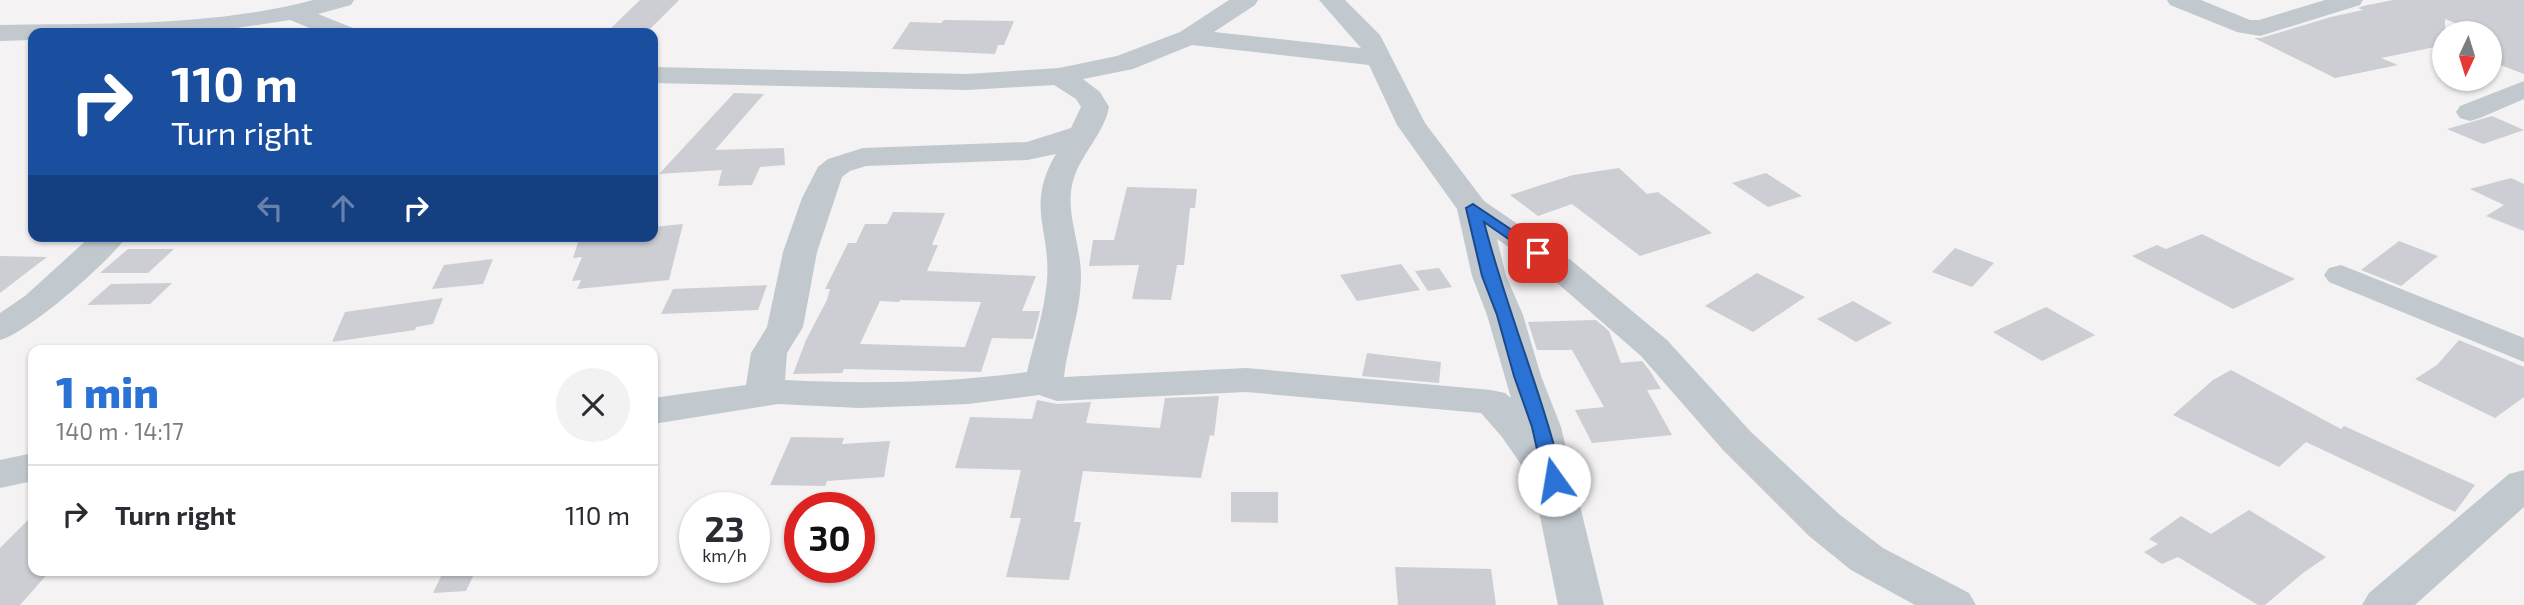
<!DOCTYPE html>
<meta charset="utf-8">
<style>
:root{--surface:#fff;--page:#f2f2f3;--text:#2b2b33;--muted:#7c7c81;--line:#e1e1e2;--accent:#2a72d5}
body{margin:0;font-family:"Exo 2",sans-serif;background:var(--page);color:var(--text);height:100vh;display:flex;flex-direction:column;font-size:26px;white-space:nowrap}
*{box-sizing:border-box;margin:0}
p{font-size:23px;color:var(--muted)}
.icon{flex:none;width:38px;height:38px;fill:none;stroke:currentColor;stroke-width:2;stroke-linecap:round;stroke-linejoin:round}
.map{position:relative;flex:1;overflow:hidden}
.panel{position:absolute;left:28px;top:345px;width:630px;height:231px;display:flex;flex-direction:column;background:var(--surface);border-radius:14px;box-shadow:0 2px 5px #0004}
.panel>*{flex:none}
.guide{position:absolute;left:28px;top:28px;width:630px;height:214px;border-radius:14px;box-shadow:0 2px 5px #0004;background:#1a4fa0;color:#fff;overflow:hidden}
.needle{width:46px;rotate:184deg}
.fabs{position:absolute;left:2432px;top:21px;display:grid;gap:14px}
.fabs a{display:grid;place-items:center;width:70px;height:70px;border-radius:50%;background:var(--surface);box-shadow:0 2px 5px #0004;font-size:35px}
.speed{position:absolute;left:679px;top:492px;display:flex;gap:14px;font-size:35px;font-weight:700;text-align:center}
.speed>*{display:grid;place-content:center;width:91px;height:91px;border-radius:50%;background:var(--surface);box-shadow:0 2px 5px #0004;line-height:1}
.speed small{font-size:18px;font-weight:400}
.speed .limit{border:10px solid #d22;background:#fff;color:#111}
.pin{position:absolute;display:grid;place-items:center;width:60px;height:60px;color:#fff;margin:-30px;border-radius:14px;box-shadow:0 4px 10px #0006}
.me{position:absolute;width:77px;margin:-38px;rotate:347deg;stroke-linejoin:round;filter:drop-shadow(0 0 5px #0008)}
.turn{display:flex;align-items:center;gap:24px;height:147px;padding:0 28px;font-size:32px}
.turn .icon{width:91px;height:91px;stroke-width:2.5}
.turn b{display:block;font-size:49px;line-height:60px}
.lanes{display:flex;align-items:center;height:66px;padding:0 28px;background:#0003;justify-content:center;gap:35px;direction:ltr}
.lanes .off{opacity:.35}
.round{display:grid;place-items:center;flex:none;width:74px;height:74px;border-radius:37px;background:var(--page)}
.overview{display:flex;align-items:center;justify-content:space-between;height:119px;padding:0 28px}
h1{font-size:42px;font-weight:800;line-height:52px;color:var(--accent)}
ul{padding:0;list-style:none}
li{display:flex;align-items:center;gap:21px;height:98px;padding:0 28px;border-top:2px solid var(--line)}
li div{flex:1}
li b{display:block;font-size:26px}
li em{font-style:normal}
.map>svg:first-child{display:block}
</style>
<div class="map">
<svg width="2524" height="605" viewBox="0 0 2524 605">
<rect width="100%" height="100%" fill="#f4f2f2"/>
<path fill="#ccced3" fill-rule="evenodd" d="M640 0H679L646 33H606Z
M2393 0H2524V74L2490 61V33H2480L2445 19V45L2381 58 2398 65 2335 78 2254 38H2261L2331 17 2363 10 2358 8 2363 6Z
M944 20 1014 21 1004 45H998L995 54 892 49 910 22 941 23Z
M734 93 764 94 715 150 784 148 785 165 760 167 752 185 718 186 722 170 659 174Z
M2492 116 2524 130 2483 144 2447 129Z
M1619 168 1647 194 1658 192 1712 233 1640 256 1572 204 1538 216 1510 195 1573 175Z
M1766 173 1802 196 1768 207 1732 183Z
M2511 178 2524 184V231L2486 216 2504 205 2470 189Z
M1127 187 1197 189 1195 208H1190L1184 265H1177L1171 300 1132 299 1139 265 1089 266 1093 240H1114Z
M893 212 945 213 932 245H938L927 271 1036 276 1022 311H1040L1033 339 992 338 981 372 844 369 842 373 793 374 806 340 827 300 830 289H825L848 243H856L865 224H887ZM900 300 981 302 965 347 860 344 880 301 899 302Z
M683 224 669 280 577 289 581 280 572 281 582 257 573 258 580 236H653V227Z
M2202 234 2256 261 2295 279 2233 309 2132 256 2157 245 2166 249Z
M2399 241 2438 256 2401 286 2361 270Z
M1955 248 1994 263 1972 287 1932 272Z
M128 249H174L148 273H100Z
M0 256 47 257 0 293Z
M493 259 483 284 432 289 444 265Z
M1401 264 1420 290 1357 301 1340 275Z
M1439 268 1452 287 1428 291 1415 271Z
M1757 273 1805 297 1753 332 1705 306Z
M172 283 150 304 87 305 111 284Z
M767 285 758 310 661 314 673 289Z
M443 298 433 324 416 327 415 330 332 342 345 312Z
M1853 301 1892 323 1856 342 1817 319Z
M2046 307 2095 335 2042 361 1993 332Z
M1596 320 1609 331 1621 363 1642 361 1650 371 1661 389 1647 390 1672 435 1592 443 1575 410 1604 407 1572 350H1537L1528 322Z
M2459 340 2524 367V397L2495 418 2415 379 2437 365Z
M1367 353 1441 362 1439 383 1362 376Z
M2231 370 2341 429 2344 426 2475 485 2455 512 2306 442 2279 467 2173 415 2213 380Z
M1219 396 1214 436 1210 435 1201 478 1083 471 1074 522H1081L1069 580 1006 577 1021 518H1010L1021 470 955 468 970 417 1032 419 1037 400 1057 404 1091 402 1086 423 1160 428 1165 398Z
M791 437 844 438 842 444 890 441 884 477 827 481 825 486 770 485Z
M1231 492H1278V523L1231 522Z
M2249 510 2326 557 2303 573 2265 605H2258L2178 557 2162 564 2144 552 2158 544 2149 539 2181 516 2211 534Z
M33 515V570H51L20 605H0V548Z
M1395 567 1491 569 1496 605H1398Z
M444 570H476L466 591 433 593Z"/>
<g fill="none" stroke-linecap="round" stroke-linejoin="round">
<path fill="#c1c9cf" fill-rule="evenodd" d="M313 0H354L351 5 318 14 353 28 357 33H322L290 20 203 33H33V40L0 41V25C104 23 212 27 313 0Z
M1229 0H1258L1255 5 1214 32 1361 48 1319 0H1345L1380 35 1425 123 1484 201 1572 261 1667 340 1751 432 1839 514 1883 548 1969 593 1976 605H1915L1851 570 1809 536 1723 450 1641 356 1548 275 1497 239 1506 276 1523 315 1541 376 1561 427 1604 605H1558L1533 482 1502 437 1481 413 1246 392 1057 401 1039 395 968 404 859 408 778 404 653 424V398L746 385 751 353 767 327 783 252 802 198 818 167 828 159 863 148 1027 142 1071 128 1081 107 1076 99 1054 85 967 90 653 83V67L967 74 1059 68 1117 56 1180 32ZM1192 45 1369 65 1397 125 1457 209 1472 276 1487 315 1511 398 1505 393 1491 390 1246 368 1064 377C1068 342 1081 311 1081 276 1081 245 1066 215 1072 185 1078 156 1104 135 1109 107L1100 92 1083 79 1133 69ZM1056 154C1025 206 1051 229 1047 281 1044 313 1034 342 1027 372 946 383 866 384 785 380L787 353 803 327 817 252 842 177 850 171 866 166 1027 160Z
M2167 0H2201L2250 20H2259L2325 0H2363L2360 5 2260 36 2237 32 2170 5Z
M2524 81V99L2480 118 2470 121 2460 118 2456 112 2460 106Z
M91 236H127C110 261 28 333 0 340V313L25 296Z
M2341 265 2524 338V362L2329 282 2324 275 2329 268Z
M33 453V481L0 488V460Z
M2524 470V507L2415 605H2362L2369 593 2509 474Z"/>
</g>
<path fill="#2a72d5" stroke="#1b4a8a" stroke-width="2" d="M1473 204 1546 253 1544 256H1533L1484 222C1506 309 1542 392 1563 480L1560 485H1547L1544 480 1532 427 1514 376 1497 315 1482 276 1466 208Z"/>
</svg>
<div class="fabs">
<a><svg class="needle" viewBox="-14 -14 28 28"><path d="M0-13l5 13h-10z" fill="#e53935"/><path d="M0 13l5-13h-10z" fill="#7c7c81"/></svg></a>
</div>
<div class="speed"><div>23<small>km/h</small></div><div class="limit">30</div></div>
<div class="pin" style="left:1538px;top:253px;background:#d93025"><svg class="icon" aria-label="arrive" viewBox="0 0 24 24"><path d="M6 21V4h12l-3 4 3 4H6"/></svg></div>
<svg class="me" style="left:1554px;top:480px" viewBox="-20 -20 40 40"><circle r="19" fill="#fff"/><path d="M0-13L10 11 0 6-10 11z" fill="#2a72d5"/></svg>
<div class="guide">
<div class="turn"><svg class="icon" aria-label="right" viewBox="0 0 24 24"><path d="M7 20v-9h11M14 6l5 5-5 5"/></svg><div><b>110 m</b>Turn right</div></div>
<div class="lanes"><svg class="icon off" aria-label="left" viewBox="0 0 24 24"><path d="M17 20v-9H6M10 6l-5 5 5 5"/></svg><svg class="icon off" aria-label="ahead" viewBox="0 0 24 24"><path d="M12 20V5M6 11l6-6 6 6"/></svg><svg class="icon" aria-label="right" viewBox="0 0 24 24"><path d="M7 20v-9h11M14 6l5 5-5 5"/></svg></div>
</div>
<section class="panel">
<div class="overview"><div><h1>1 min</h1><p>140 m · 14:17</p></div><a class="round"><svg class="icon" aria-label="close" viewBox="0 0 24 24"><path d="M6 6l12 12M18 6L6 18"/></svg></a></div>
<ul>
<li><svg class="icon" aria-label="right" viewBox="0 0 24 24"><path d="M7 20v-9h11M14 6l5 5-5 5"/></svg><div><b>Turn right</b></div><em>110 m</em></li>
</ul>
</section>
</div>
